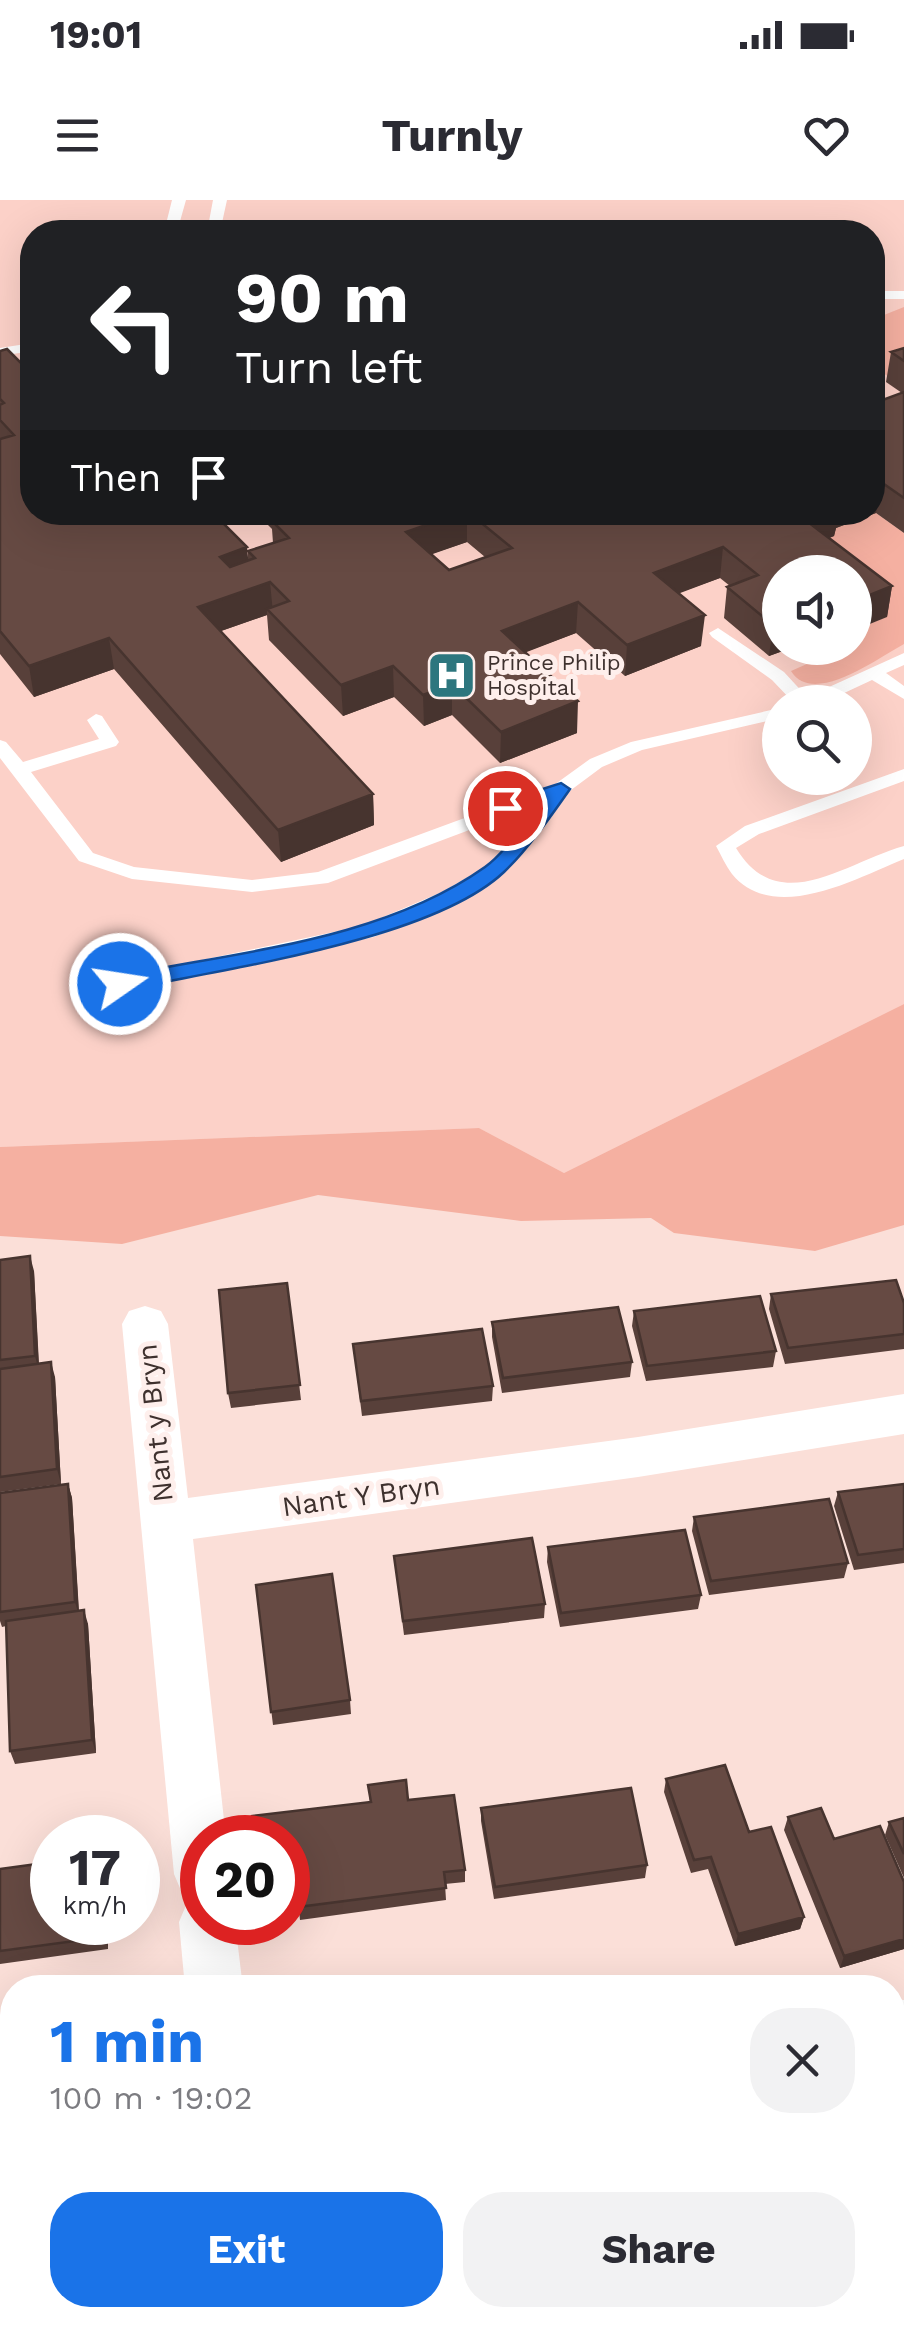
<!DOCTYPE html>
<meta charset="utf-8">
<style>
:root{--surface:#fff;--page:#f2f2f3;--text:#2b2b33;--muted:#7c7c81;--accent:#1a73e8}
body{margin:0;font-family:"Work Sans",sans-serif;background:var(--page);color:var(--text);height:100vh;display:flex;flex-direction:column;font-size:38px;white-space:nowrap}
*{box-sizing:border-box;margin:0}
p{font-size:32px;color:var(--muted)}
.icon{flex:none;width:55px;height:55px;fill:none;stroke:currentColor;stroke-width:2;stroke-linecap:round;stroke-linejoin:round}
.map{position:relative;flex:1;overflow:hidden}
.details{position:absolute;left:0px;top:1775px;width:905px;height:352px;display:flex;flex-direction:column;background:var(--surface);border-radius:40px 40px 0 0;box-shadow:0 10px 40px #0002}
.details>*{flex:none}
.banner{position:absolute;left:20px;top:20px;width:865px;height:305px;border-radius:40px;box-shadow:0 10px 40px #0002;background:#202124;color:#fff;overflow:hidden}
.fabs{position:absolute;left:762px;top:355px;display:grid;gap:20px}
.fabs a{display:grid;place-items:center;width:110px;height:110px;border-radius:50%;background:var(--surface);box-shadow:0 10px 40px #0002;font-size:50px}
.speed{position:absolute;left:30px;top:1615px;display:flex;gap:20px;font-size:50px;font-weight:700;text-align:center}
.speed>*{display:grid;place-content:center;width:130px;height:130px;border-radius:50%;background:var(--surface);box-shadow:0 10px 40px #0002;line-height:1}
.speed small{font-size:25px;font-weight:400}
.speed .limit{border:15px solid #d22;background:#fff;color:#111}
.pin{position:absolute;display:grid;place-items:center;width:85px;height:85px;color:#fff;margin:-42px;border:5px solid #fff;border-radius:50%;box-shadow:0 2px 10px #0007}
.me{position:absolute;width:110px;margin:-55px;rotate:77deg;stroke-linejoin:round;filter:drop-shadow(0 0 8px #0008)}
.turn{display:flex;align-items:center;gap:35px;height:210px;padding:0 50px;font-size:45px}
.turn .icon{width:130px;height:130px;stroke-width:2.5}
.turn b{display:block;font-size:70px;line-height:85px}
.then{display:flex;align-items:center;height:95px;padding:0 50px;background:#0003;gap:20px;font-size:38px}
.round{display:grid;place-items:center;flex:none;width:105px;height:105px;border-radius:40px;background:var(--page)}
.overview{display:flex;align-items:center;justify-content:space-between;height:170px;padding:0 50px}
h1{font-size:60px;font-weight:700;line-height:75px;color:var(--accent)}
.action{display:flex;gap:20px;margin-top:auto;padding:20px 50px}
.action a{flex:1;height:115px;border-radius:40px;background:var(--accent);color:#fff;font-size:40px;font-weight:700;line-height:115px;text-align:center}
.action a+a{background:var(--page);color:var(--text)}
.status{display:flex;justify-content:space-between;align-items:center;height:70px;padding:0 50px;background:var(--surface);direction:ltr}
.status svg{height:28px;fill:currentColor}
header{display:flex;justify-content:space-between;align-items:center;height:130px;padding:0 50px;background:var(--surface);font-size:45px;font-weight:700}
.map>svg:first-child{display:block}
</style>
<div class="status"><b>19:01</b><svg viewBox="0 0 49 12"><path d="M0 12V9h3v3zM5 12V6h3v6zM10 12V3h3v9zM15 12V0h3v12zM26 1h20v11H26zM47 4h2v5h-2z"/></svg></div>
<header><svg class="icon" aria-label="menu" viewBox="0 0 24 24"><path d="M4 6h16M4 12h16M4 18h16"/></svg>Turnly<svg class="icon" aria-label="heart" viewBox="0 0 24 24"><path d="M12 20l-8-8c-3-5 5-10 8-4 3-6 11-1 8 4z"/></svg></header>
<div class="map">
<svg width="904" height="2126" viewBox="0 0 904 2126">
<rect width="100%" height="100%" fill="#fbdfd8"/>
<path fill="#fcd1c8" fill-rule="evenodd" d="M0 0H904V804L564 973 479 928 0 947ZM32 32H872V312H32ZM780 372H855V448H780ZM780 502H855V578H780Z"/>
<path fill="#f5b0a1" d="M904 107V176L893 180 879 170 884 151 879 117Z
M876 313 904 333V444C878 458 813 507 791 471L816 460 801 448H855V430L886 417 855 372H829L828 331Z
M904 804V1025L815 1051 674 1033 651 1018 521 1021 318 995 122 1044 0 1036V947L479 928 564 973Z"/>
<g fill="none" stroke-linecap="round" stroke-linejoin="round">
<path fill="#fff" fill-rule="evenodd" d="M172 0H186L177 32H164Z
M213 0H227L220 32H207Z
M872 91H904V99H872Z
M32 143V151L0 156V148Z
M238 312H292L266 323Z
M718 428 784 472 807 497 904 453V465L886 473 904 486V499L872 480 825 502H793L772 480 712 437 709 433Z
M780 508V518L642 550 602 567 567 593 503 673 456 702 374 737 120 791 110 784 113 779 362 726 442 692 489 665 539 604 328 683 252 692 132 679 79 661 0 558V540L6 542 23 562 99 539 87 520 96 514 102 516 119 542 116 546 31 572 93 653 134 667 252 680 318 672 554 585 590 559 631 542Z
M904 569V581L759 634 736 648C779 719 846 662 904 646V659C857 678 774 725 732 674 726 666 721 655 716 646L745 626Z"/>
<path fill="#fff" fill-rule="evenodd" d="M145 1106 161 1111 168 1124 188 1298 638 1237 904 1194V1234L638 1277 193 1339 226 1638H202V1722H235L243 1788H185L179 1722 187 1703 197 1699 182 1693 174 1674 122 1124 129 1111Z
M892 1799 904 1800V1858L892 1857Z
M12 1848V1906L0 1909V1851Z
M626 2115H690V2126H626Z"/>
</g>
<path fill="#58403a" fill-rule="evenodd" d="M904 148V333L876 313 836 328 834 336 829 338 892 386 887 417 780 372V448H791L769 456 724 418 727 387 730 386 720 378 678 393 701 446 625 476 576 433 525 452 577 533 500 563 452 515 424 526 394 497 343 516 269 440 267 415 221 431 373 594 374 625 281 662 114 469 34 497 0 454V151L32 312 185 318 248 360V351L273 343 272 329 255 312H592L596 316 872 312 880 201 902 193 886 182 891 152ZM467 342 485 357 449 370 431 354Z
M0 1060 34 1071 39 1164 55 1177 61 1284 0 1292Z
M287 1083 301 1200 231 1208 228 1193Z
M771 1094 904 1103V1149L785 1164 769 1109Z
M634 1111 776 1151 773 1167 646 1181 632 1126Z
M492 1122 632 1162 630 1177 502 1193 492 1137Z
M353 1144 493 1186 492 1201 362 1216Z
M68 1284 72 1298 79 1411 88 1424 96 1553 15 1564 10 1551 6 1426 2 1427 0 1421V1293Z
M904 1284V1363L854 1370 834 1306 838 1292Z
M694 1317 848 1363 844 1378 709 1395 692 1331Z
M548 1347 701 1395 698 1409 560 1427 547 1362Z
M394 1356 545 1404 544 1418 404 1435Z
M256 1385 350 1500 351 1514 273 1525Z
M666 1579 749 1632 804 1717 800 1729 735 1746 708 1669 691 1673 664 1592Z
M368 1585 408 1600 465 1670V1682L445 1684 446 1700 300 1720 299 1710 288 1711V1638L370 1602Z
M481 1608 647 1665 645 1678 494 1699 481 1621Z
M788 1617 834 1639 904 1682V1749L840 1768 784 1630Z
M904 1618V1678L885 1635 889 1622Z
M0 1669 52 1722H107L108 1749 0 1764Z
M12 2115H89L88 2120H59L58 2126H0Z"/>
<path fill="#47342f" d="M881 282 876 313 836 328 834 336 799 350 804 319 821 312H872V286Z
M463 312H467V342L407 363 406 332Z
M247 347 250 378 223 387 220 357Z
M723 347 720 378 651 404 654 373Z
M270 382 273 413 267 409V415L201 438 198 407Z
M892 386 887 417 855 430V401Z
M578 402 576 433 501 462 502 431Z
M705 415 701 446 625 476 627 445Z
M780 423V448H791L769 456 773 425Z
M109 438 114 469 34 497 29 466Z
M393 466 394 497 343 516 341 485Z
M452 484V515L424 526 423 495Z
M578 501 577 533 500 563 501 532Z
M373 594 374 625 281 662 278 630Z
M30 1056 34 1071 39 1171 35 1156Z
M51 1162 55 1177 61 1284 57 1269Z
M68 1284 72 1298 79 1416 75 1402Z
M84 1410 88 1424 96 1553 92 1540Z
M804 1717 800 1729 735 1746 738 1734Z
M104 1722H107L108 1749 105 1737Z
M904 1739V1749L840 1768 844 1756Z
M10 2025 12 2030V2069L8 2126H1Z
M53 2115H55L59 2120 58 2126H52Z"/>
<path fill="#664a43" stroke="#47342f" stroke-width="2.5" d="M904 148V161L891 152Z
M7 149 32 174V312H179L185 318 202 312H212L247 347 220 357 230 367 255 358 248 351 289 338 272 321 288 316 285 312H463L406 332 449 370 512 348 468 312H592L596 316 606 312H821L804 319 892 386 855 401V372H780V423L773 425 727 387 758 375 723 347 654 373 705 415 627 445 578 402 502 431 578 501 501 532 452 484 423 495 393 466 341 485 267 409 289 401 270 382 198 407 373 594 278 630 109 438 29 466 0 431V239L14 235 0 220V205L4 203 0 199V151Z
M904 192V298L881 282 872 286V195L880 201Z
M30 1056 35 1156 0 1160V1060Z
M896 1080 904 1103V1134L788 1148 771 1094Z
M287 1083 300 1185 228 1193 219 1090Z
M760 1096 776 1151 647 1166 634 1111Z
M618 1107 632 1162 503 1178 492 1122Z
M482 1129 493 1186 361 1201 353 1144Z
M51 1162 57 1269 0 1277V1169Z
M68 1284 75 1402 0 1412V1293Z
M904 1284V1349L858 1355 838 1292Z
M829 1299 848 1363 711 1381 694 1317Z
M685 1330 701 1395 561 1413 548 1347Z
M532 1338 545 1404 403 1421 394 1356Z
M332 1374 350 1500 271 1512 256 1385Z
M84 1410 92 1540 10 1551 6 1421Z
M725 1565 749 1632 771 1627 804 1717 738 1734 711 1657 694 1660 666 1579Z
M406 1580 408 1600 454 1595 465 1670 444 1672 446 1688 298 1707 297 1698 288 1699V1638H254L252 1616 371 1602 368 1585Z
M631 1588 647 1665 495 1687 481 1608Z
M821 1608 834 1639 880 1626 904 1682V1739L844 1756 788 1617Z
M904 1618V1654L889 1622Z
M52 1662V1722H104L105 1737 0 1751V1669Z
M10 2025 1 2126H0V2026Z
M12 2066V2115H53L52 2126H7Z"/>
<path fill="#1a73e8" stroke="#114b97" stroke-width="2.5" d="M561 583 570 589C551 616 528 649 504 672 431 741 221 769 120 791L110 784 120 776C242 751 382 740 485 667 506 652 523 623 540 602L499 612V603Z"/>
<defs>
<symbol id="hospital-square" viewBox="-11 -11 22 22"><rect x="-9" y="-9" width="18" height="18" rx="4" fill="#2d767e" stroke="#feefec"/><path d="M-5-5h3v3.5h4V-5h3V5h-3V1.5h-4V5h-3Z" fill="#fff"/></symbol>
</defs>
<g fill-rule="evenodd">
<use href="#hospital-square" x="424" y="448" width="55" height="55"/>
</g>
<g text-anchor="middle" dominant-baseline="central" stroke-width="10" stroke-linejoin="round" paint-order="stroke">
<g font-size="22" fill="#3e312e" stroke="#feefec" text-anchor="start">
<text x="487" y="462">Prince Philip<tspan x="487" dy="25">Hospital</tspan></text>
</g>
<g font-size="28" fill="#3e312e" stroke="#feefec">
<text transform="translate(155 1223) rotate(-96)">Nant y Bryn</text>
<text transform="translate(361 1296) rotate(-8)">Nant Y Bryn</text>
</g>
</g>
</svg>
<div class="fabs">
<a><svg class="icon" aria-label="sound" viewBox="0 0 24 24"><path d="M4 9h4l5-4v14l-5-4H4zM17 9q2 3 0 6"/></svg></a>
<a><svg class="icon" aria-label="search" viewBox="0 0 24 24"><circle cx="10" cy="10" r="6"/><path d="M15 15l6 6"/></svg></a>
</div>
<div class="speed"><div>17<small>km/h</small></div><div class="limit">20</div></div>
<div class="pin" style="left:505px;top:608px;background:#d93025"><svg class="icon" aria-label="arrive" viewBox="0 0 24 24"><path d="M6 21V4h12l-3 4 3 4H6"/></svg></div>
<svg class="me" style="left:120px;top:784px" viewBox="-20 -20 40 40"><circle r="17" fill="#1a73e8" stroke="#fff" stroke-width="3"/><path d="M0-11L8 9 0 5-8 9z" fill="#fff"/></svg>
<div class="banner">
<div class="turn"><svg class="icon" aria-label="left" viewBox="0 0 24 24"><path d="M17 20v-9H6M10 6l-5 5 5 5"/></svg><div><b>90 m</b>Turn left</div></div>
<div class="then">Then<svg class="icon" aria-label="arrive" viewBox="0 0 24 24"><path d="M6 21V4h12l-3 4 3 4H6"/></svg></div>
</div>
<section class="details">
<div class="overview"><div><h1>1 min</h1><p>100 m · 19:02</p></div><a class="round"><svg class="icon" aria-label="close" viewBox="0 0 24 24"><path d="M6 6l12 12M18 6L6 18"/></svg></a></div>
<div class="action"><a>Exit</a><a>Share</a></div>
</section>
</div>
